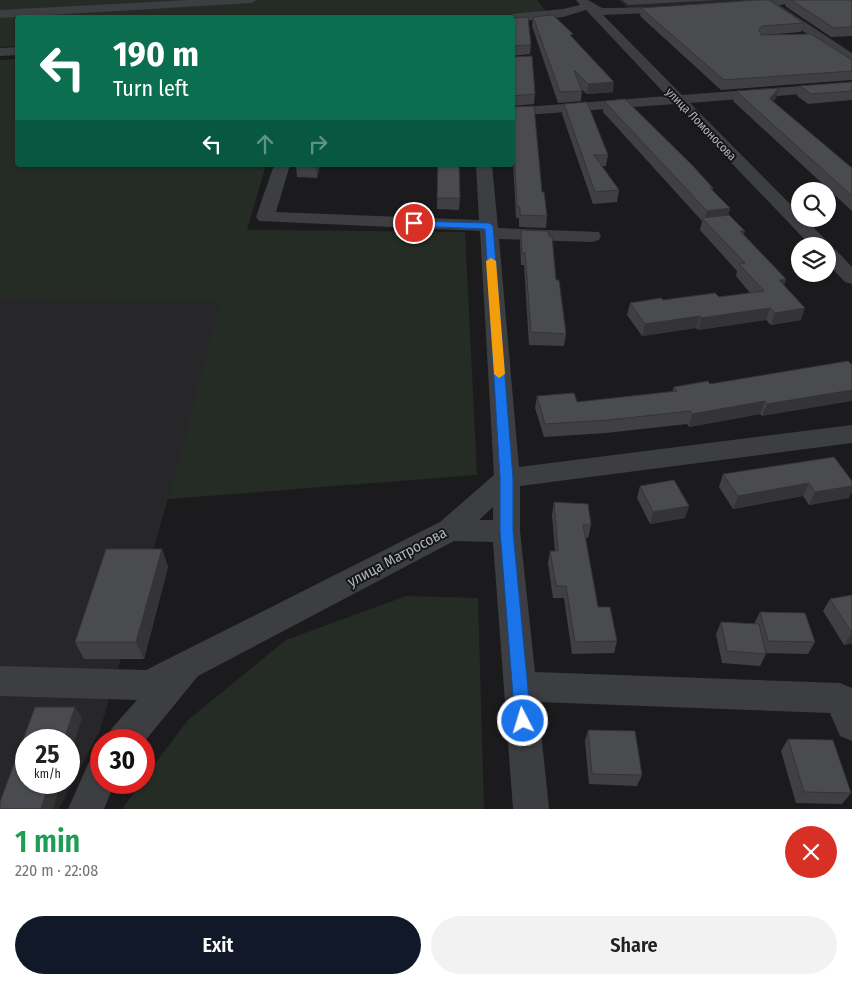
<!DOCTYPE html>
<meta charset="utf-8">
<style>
:root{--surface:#fff;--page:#f2f2f2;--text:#202124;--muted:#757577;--accent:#111827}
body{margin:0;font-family:"Fira Sans Condensed",sans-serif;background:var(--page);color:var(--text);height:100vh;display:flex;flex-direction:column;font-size:19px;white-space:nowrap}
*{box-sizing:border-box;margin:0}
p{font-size:16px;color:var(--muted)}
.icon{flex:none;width:28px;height:28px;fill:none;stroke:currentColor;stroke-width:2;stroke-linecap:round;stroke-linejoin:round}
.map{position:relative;height:809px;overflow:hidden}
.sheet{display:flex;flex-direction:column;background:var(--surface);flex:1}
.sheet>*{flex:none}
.top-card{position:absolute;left:15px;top:15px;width:500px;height:152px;border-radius:5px;box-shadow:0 1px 4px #0004;background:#0b6e4f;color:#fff;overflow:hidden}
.controls{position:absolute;left:791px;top:182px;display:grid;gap:10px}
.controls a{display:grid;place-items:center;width:45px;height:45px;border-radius:50%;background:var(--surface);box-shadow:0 1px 4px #0004;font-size:25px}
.speed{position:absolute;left:15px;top:729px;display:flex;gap:10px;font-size:25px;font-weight:700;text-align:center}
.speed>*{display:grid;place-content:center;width:65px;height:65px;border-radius:50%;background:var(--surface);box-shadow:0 1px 4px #0004;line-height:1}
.speed small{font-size:12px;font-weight:400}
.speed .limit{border:8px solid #d22;background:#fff;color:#111}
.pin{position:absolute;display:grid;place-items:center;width:42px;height:42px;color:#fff;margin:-21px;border:2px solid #fff;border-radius:50%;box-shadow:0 1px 5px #0007}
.me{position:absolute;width:55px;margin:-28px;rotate:355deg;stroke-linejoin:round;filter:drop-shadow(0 0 4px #0008)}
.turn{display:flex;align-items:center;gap:18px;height:105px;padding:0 15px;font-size:22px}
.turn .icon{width:65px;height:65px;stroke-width:2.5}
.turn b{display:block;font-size:35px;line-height:42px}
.lanes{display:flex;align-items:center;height:48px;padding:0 15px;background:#0003;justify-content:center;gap:25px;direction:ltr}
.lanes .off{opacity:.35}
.round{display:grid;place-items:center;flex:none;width:52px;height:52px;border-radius:26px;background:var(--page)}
.head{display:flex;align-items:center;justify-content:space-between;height:85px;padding:0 15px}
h1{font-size:30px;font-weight:600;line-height:38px;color:#1e9e55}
.action{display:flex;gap:10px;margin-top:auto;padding:10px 15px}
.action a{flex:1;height:58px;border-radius:30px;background:var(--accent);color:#fff;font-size:20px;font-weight:600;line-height:58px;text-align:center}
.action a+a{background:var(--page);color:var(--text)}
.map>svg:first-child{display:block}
</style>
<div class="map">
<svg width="852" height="809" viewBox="0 0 852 809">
<rect width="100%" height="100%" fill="#1b1b1d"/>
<path fill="#27272a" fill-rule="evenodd" d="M619 0H755L627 8Z
M0 300 222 301 168 499 100 730 59 809H0ZM26 740H69V782H26Z"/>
<path fill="#252c25" d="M0 0H537L547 12 461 18H18L17 46 0 47Z
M17 59 18 165H266L247 230 465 232 477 475 168 499 221 301 0 300V60Z
M406 596 478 598 484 809H122L141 783 144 782V778L188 720 286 640Z"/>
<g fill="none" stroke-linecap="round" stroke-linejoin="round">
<path fill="#3c3e41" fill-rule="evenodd" d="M189 0H257L251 3 0 18V10Z
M576 0H588L602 8H616L676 6 678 8 672 12 603 15 682 95 852 82V90L690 103 800 214V219H805L828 242 830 246 829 248 835 249 852 267V284L845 282 828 264V246H811L675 104 512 116V108L667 96 586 10 563 17 512 22V18H506L512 14 563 9 580 5Z
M748 0H807L801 3 779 5 852 53V63L847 62 773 10 771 8 774 5 740 7 734 4 736 2Z
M18 47V55L0 56V48Z
M274 165H290L276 212 479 220 476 165H492L498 228 599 232 601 236 599 240 592 242 499 239 519 467 852 425V443L520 486V531L535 672 840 683 852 688V741L840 736 830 713 538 702 549 809H513L493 542 454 541 198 676 144 742V740H107L112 728 137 700 0 696V666L146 670 440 522 494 475 480 231 259 221 256 217ZM493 507V520H479Z
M101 757V782H115L104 809H68L89 762Z"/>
</g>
<path fill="#404044" d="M622 0H717L628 5Z
M787 0H852V36L831 37 785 6Z
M641 8 804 23 801 32 765 35 852 60V80L721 90 640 16Z
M533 17 572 38 613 92 587 94 582 90 581 101 558 103 532 26Z
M512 18 531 45 530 54 512 56Z
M512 57 535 94 534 104 512 106Z
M852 82V100L808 104 797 96 800 86Z
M779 88 776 98 773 101 852 168V211L733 101 736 91Z
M605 102 713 188 712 191 730 208 728 215 744 235 786 279 784 285 801 320 771 325 766 320 698 330 696 328 642 336 627 315 630 303 719 297 750 293 736 276 737 271 700 230 702 221 603 112Z
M564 104 608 155 606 166H601L619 190 617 202 593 204 562 114Z
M512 107 542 192 547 216 546 228 519 227V218H516L512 142Z
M320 165 317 178 297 177 296 166Z
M438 165 460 198 459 210 437 209Z
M521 230 556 280 566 334 564 346 529 345 524 265H521L520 242Z
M848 361 762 416 760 414 689 427 687 424 606 433 544 437 535 408 537 396 577 402 672 392 674 387 710 384Z
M723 474 852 481 849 498 809 505 803 496 733 509 719 487Z
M640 486 689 506 685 518 650 524 637 498Z
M554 502 591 525 588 538H585L598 607 617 641 614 653 572 654 564 598H553L548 563 550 551H555L552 515Z
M162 549 168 567 144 659H84L75 642Z
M852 595V643L844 645 823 611 830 599Z
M760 612 815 642 808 654 766 653V654L760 666 722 663 716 634 721 622 754 624Z
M588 730 642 775 637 786 589 784 585 741Z
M788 739 851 793 842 804 796 803 781 751Z"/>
<path fill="#343437" d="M614 82 613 92 587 94 588 84Z
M779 88 776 98 767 108 770 98Z
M317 165H320L317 178 316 167Z
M730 208 727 220H705L707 211Z
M740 231H745L742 242Z
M786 279 782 291 779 280Z
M770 308 766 320 698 330 701 318Z
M805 308 801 320 771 325 775 313Z
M700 316 696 328 642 336 645 324Z
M852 390V401L762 416 767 404Z
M765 401 760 414 689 427 692 414Z
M809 483 803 496 733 509 738 496Z
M852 486V492L849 498 809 505 815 492Z
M689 506 685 518 650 524 653 512Z
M162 549 168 567 144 659 136 642Z
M852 632V643L844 645 852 633Z
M75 707 82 718 69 759V740H64Z
M50 782H61L53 809H41Z"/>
<path fill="#4a4b4f" stroke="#343437" d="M757 0H769L804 23 762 26 759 30 761 35 811 34 852 60V71L724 80 641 8Z
M791 0H852V27L834 28Z
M553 15 573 34 570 35 614 82 588 84 574 70 582 91 560 92 533 17Z
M528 17 531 45 512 46V18Z
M532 56 535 94 512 96V57Z
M852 82V91L811 94 800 86Z
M779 88 770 98 771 100 852 168V196L736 91Z
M625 99 693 166 713 188H710L730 208 707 211 605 102 606 101Z
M587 102 608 155H594L619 190 595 192 564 104Z
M534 106 542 192H544L547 216 520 215V207H517L512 107Z
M296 165H317L316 167 296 166Z
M438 165H459L460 198H437Z
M729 215 745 231H740L786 279 779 280 805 308 775 313 770 308 701 318 700 316 645 324 630 303 661 298 663 300 715 293 719 297 764 291 739 264 745 263 702 218Z
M521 230 548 231 549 236H552L556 280H559L566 334 531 332 525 253H522Z
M848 361 852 365V390L767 404 765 401 692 414 690 411 609 420 545 424 537 396 574 393 577 402 677 391 674 387 708 381 710 384Z
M834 457 852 481V486L815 492 809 483 738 496 723 474Z
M674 480 689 506 653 512 640 486Z
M554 502 588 504 591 525H583L598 607H610L617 641 575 642 566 586H556L550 551H558Z
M106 549H162L136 642H75Z
M852 595V633L830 599Z
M760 612 805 613 815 642 768 641Z
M721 622 759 624 766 654 727 651Z
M35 707H75L64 740H26V782H50L41 809H0V802Z
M588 730 635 731 642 775 592 774Z
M788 739 833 740 851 793 804 792Z"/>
<path fill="#1a73e8" stroke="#114b97" d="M411 221 489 223 493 226 513 478V531L531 721 529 726 523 729 517 726 515 721 500 531V478L485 229 414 226 410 223Z"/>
<path fill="#f59e0b" d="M491 258 496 261 505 374 499 378 494 374 486 261Z"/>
<g text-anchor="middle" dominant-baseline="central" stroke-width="4" stroke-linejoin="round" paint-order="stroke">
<g font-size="12" fill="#afb4bb" stroke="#161618">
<text transform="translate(701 124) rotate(46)">улица Ломоносова</text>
</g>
<g font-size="15" fill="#afb4bb" stroke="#161618">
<text transform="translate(397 557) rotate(-28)">улица Матросова</text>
</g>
</g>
</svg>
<div class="controls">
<a><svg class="icon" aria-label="search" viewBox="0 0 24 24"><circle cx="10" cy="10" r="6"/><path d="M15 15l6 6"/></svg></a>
<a><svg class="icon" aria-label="layers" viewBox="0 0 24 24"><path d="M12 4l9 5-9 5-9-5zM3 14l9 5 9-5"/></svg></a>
</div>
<div class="speed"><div>25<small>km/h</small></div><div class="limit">30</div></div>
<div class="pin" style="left:414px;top:223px;background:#d93025"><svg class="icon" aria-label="arrive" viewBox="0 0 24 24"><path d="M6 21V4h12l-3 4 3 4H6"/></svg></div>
<svg class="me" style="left:523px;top:721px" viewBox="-20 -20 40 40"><circle r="17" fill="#1a73e8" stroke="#fff" stroke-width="3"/><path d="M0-11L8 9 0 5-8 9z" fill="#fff"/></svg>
<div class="top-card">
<div class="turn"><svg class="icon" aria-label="left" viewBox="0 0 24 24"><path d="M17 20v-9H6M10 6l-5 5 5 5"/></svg><div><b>190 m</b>Turn left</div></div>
<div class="lanes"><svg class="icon" aria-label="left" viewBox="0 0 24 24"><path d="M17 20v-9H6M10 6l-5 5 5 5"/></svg><svg class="icon off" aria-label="ahead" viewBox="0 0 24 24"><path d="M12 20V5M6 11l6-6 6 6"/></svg><svg class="icon off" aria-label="right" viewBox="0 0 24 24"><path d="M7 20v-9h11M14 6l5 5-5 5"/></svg></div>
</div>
</div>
<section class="sheet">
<div class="head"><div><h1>1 min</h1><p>220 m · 22:08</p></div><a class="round" style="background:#d93025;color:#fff"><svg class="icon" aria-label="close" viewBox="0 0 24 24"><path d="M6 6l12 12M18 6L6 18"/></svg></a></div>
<div class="action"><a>Exit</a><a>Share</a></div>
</section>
